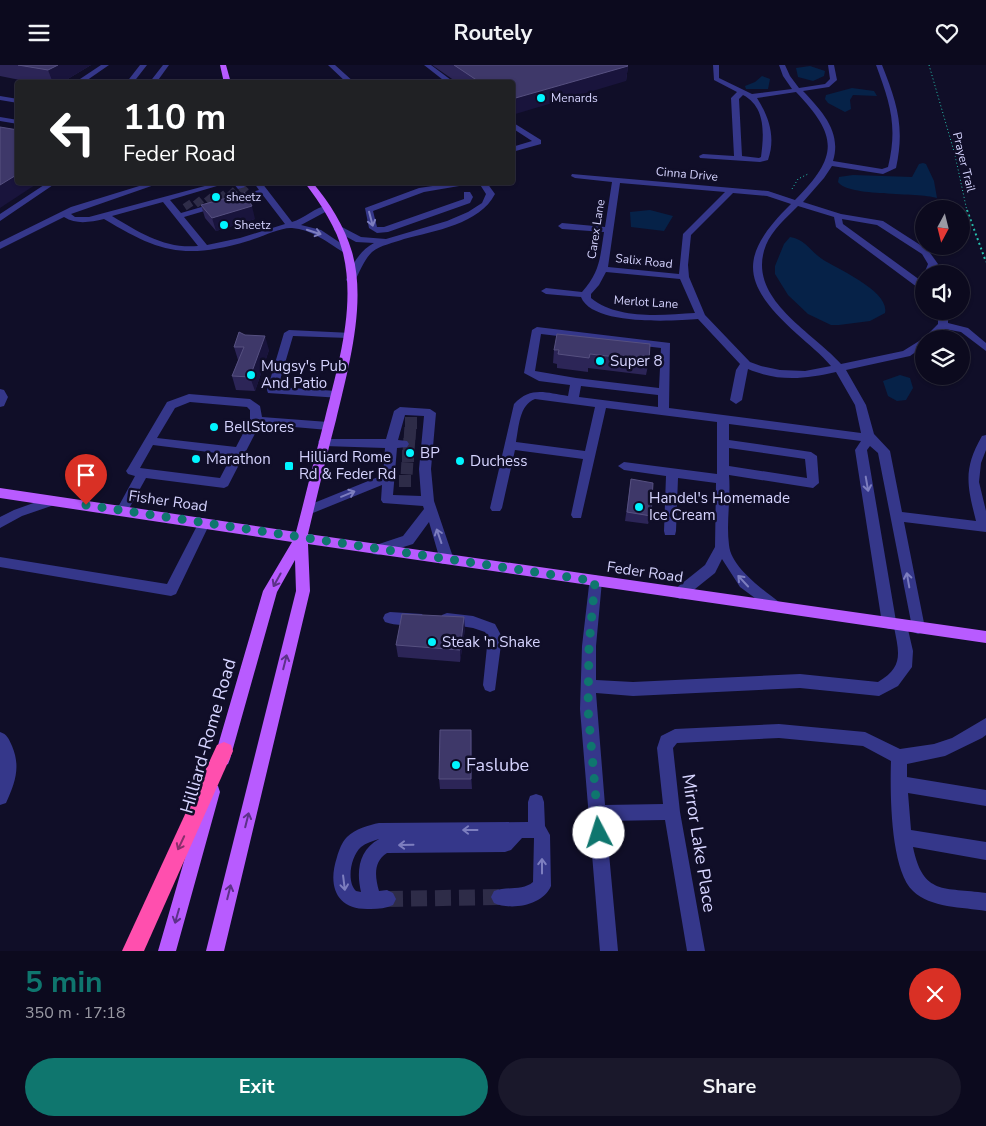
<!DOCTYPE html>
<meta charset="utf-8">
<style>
:root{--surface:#0c0a1e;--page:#1a182b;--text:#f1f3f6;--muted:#9a9aa4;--line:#2c2b3c;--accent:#0f766e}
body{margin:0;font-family:"Nunito Sans",sans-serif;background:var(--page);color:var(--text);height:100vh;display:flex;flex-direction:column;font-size:19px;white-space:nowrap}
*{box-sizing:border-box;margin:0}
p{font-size:16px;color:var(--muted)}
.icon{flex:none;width:28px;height:28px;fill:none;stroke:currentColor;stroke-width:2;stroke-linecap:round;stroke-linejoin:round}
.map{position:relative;height:886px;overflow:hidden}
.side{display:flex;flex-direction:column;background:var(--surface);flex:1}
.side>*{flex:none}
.banner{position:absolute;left:15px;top:15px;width:500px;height:105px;border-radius:5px;box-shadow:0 1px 4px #0004,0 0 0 1px var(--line);background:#202124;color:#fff;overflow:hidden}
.needle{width:32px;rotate:187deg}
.fabs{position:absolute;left:915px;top:135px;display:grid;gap:10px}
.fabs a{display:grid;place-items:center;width:55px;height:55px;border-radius:50%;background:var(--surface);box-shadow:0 1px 4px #0004,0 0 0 1px var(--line);font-size:25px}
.pin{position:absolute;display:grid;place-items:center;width:42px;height:42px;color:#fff;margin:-51px -21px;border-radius:50% 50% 50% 0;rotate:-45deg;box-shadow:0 0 5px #0007}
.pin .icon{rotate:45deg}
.me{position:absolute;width:55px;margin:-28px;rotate:355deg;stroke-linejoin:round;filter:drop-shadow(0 0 4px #0008)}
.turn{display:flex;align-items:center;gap:18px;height:105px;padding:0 25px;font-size:22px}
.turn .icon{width:65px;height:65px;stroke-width:2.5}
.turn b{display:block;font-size:35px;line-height:42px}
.round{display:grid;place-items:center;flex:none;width:52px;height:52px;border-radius:26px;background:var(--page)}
.headline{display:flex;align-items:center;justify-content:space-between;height:85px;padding:0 25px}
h1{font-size:30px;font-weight:700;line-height:38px;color:var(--accent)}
.primary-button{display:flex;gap:10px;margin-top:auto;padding:10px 25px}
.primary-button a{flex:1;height:58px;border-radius:30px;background:var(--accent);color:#fff;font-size:20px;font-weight:700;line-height:58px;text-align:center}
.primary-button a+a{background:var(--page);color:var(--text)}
header{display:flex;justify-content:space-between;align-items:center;height:65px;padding:0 25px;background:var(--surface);font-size:22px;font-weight:700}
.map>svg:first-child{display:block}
</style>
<header><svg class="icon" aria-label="menu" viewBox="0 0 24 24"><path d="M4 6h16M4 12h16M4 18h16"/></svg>Routely<svg class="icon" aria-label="heart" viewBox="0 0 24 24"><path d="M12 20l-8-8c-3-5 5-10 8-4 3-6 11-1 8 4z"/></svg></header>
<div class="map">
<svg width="986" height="886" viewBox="0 0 986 886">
<rect width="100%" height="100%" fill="#100e28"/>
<path fill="#062248" d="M810 1 825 6 824 11 813 16 798 12 796 3Z
M762 11 770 14 768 24H746L745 21 755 17Z
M852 23 874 26 877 31 853 30 850 35 851 44 845 47 828 38 825 34 826 30Z
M923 98 926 99 934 116 937 133C917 127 848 132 838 117L839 112 853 110 912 112 919 99Z
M650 145 673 151 664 166 631 162 630 147Z
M790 172C805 174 810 186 822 194 837 204 890 226 885 248L870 256 839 260H831L808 249 788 230 775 209V201L784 179Z
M900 310 910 313 913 323 906 335 897 336 888 331 883 316Z"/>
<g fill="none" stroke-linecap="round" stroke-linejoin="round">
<path stroke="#2e2c48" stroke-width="8" stroke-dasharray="8 4" stroke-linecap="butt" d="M241 122 246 127
M230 125 235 130
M220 128 224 133
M207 131 212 137
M196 134 201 140
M186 137 190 143"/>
<path stroke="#2e2c48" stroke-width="12" stroke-dasharray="12 6" stroke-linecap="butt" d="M405 358H420
M404 368 420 369
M403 379 418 380
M402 391H417
M401 403 417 404
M399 416H415"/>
<path stroke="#2e2c48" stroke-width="16" stroke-dasharray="16 8" stroke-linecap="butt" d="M387 834 500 832"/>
<path stroke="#26c1ae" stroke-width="1" stroke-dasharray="1 2.5" stroke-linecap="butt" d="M929 0 955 90 967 146
M792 124 798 114 808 109"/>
<path stroke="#26c1ae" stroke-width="2" stroke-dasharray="2 3" stroke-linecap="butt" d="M967 145 986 197"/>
<path fill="#35378a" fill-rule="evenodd" d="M101 0H109L83 18H74Z
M140 0H147L133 18H126Z
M163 0H169L156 18H149Z
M328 0H335L355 18H347Z
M424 0H431L455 18H447Z
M713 0H719V13L752 29 792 24 783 11 779 0H785L790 11 799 23 825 19 830 14 828 0H834L837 15 829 22 803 26C822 46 842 67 833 96L882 104 888 102C898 61 890 38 876 0H882C897 38 905 62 896 103L883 109 832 101 824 113 803 137 841 149 883 156 928 185 938 199 934 209H924L928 199 922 189 877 160 842 154 843 159 924 218V226L921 225 836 162 834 152 798 141C787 152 772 165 766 180 745 233 812 266 841 299L903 286 924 273 938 259V246H948V258L968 263 986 278V286L961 267 945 264 934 274H924V281L910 291 846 305 866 340 874 369 890 386 902 447 976 456C967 420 963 404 982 371L986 370V385L981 398 979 417 986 446V467L904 457 925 563 923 567 918 569 913 567 878 388 870 381 867 385 896 556 901 554 906 556 913 586 912 602 898 621 879 631 800 623 633 631 596 628 605 740 663 739 657 683 661 671 675 664 779 659 865 667 900 684 934 679 952 673 986 653V670L982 673 945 691 907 699V712L986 725V741L908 728 911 765 986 777V795L913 782C923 831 944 822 986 828V846C963 842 930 843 913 826 890 805 890 726 891 696L863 681 779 673 677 678 673 683 680 747 705 886H687L665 755 606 756 618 886H600L580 644 582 581 590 512 595 510 600 512 602 516 596 581V615L633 617 800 609 878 617C904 602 899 588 894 562L889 564 884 562 882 558 855 385 861 376 729 359V375L811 387 817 391 819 418 813 423 729 410C731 433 726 457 729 480 731 502 762 524 779 537L781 541 779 545 774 547 740 522 722 494 715 508 685 532 680 534 675 532 673 528 675 524 705 500 715 482 716 418 678 413 676 466 675 470H665L664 466 666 411 624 405 618 401 624 397 717 409V357L606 343 581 453H573L571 450 583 394 515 385 502 443 500 446H492L490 443 514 339C531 321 546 328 568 331L570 320 539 316 524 308 532 265 537 262 670 278 669 343 861 368 855 340 836 307C805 314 779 317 748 304L742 335 736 339 730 335 736 305 740 299 698 254C674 256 592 261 581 232L546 229 541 226 546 223 582 227C600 207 600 193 604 167L562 164 558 161 562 158 605 162 612 117 575 113 571 111 572 109 768 126 795 135C839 91 838 71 796 27L757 33C769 52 776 72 768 95L760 97 700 93 699 91 703 89 734 91 731 33 737 27 714 15ZM743 30C766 42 764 69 761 92L759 93 742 91 739 34ZM620 118 725 127 683 169 679 209 608 202ZM733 128 767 131 791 139C737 192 742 219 797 269 809 280 821 289 831 301L805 306 780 305 761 301 750 297 705 250 689 212 688 200 691 170ZM606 207 680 214 695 248C662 250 618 255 591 233V229L599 220ZM541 269 661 283 659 323 576 313 535 306ZM581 321 658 330V342L579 332ZM535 334 595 342 585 386 516 377C519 362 519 340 535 334ZM729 383 805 394 807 413 729 401Z
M0 31 18 34V38L0 35Z
M0 52 18 55V59L0 56Z
M512 57 541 75V79L512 87V82L532 76 512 63Z
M47 118H56L0 156V149Z
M149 118H160L71 149 75 152H89L216 118H227L170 135 181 148 259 125 254 118H262L292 157C304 154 317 140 329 141V145L301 160 321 165 351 185 343 187C327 177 311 164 292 163 281 162 259 173 248 176 184 195 159 187 104 154 90 157 77 160 64 152L0 184V177L71 142ZM262 129 285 159 240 173 207 180 184 152ZM163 137 198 181C165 184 140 168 112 151Z
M233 118H241L245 122 238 124Z
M453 118H469L465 120 424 127 373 146 377 162H384L464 134V127H470L473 132 470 138 388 167 377 168 369 163 365 143 419 123Z
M479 118H487L495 129C480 159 434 166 404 174 393 178 381 180 372 187 363 196 360 207 354 217H348L346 215C352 200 359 186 374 178L356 177 334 165V161H340L361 172 386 174 447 156 468 147 482 138 486 129Z
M289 265 352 268 353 270 348 273 293 271 278 322 336 326 342 330 340 333 268 328 267 325 284 268Z
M0 324 4 325 8 332 4 341 0 342Z
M189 329 250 334 260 341 262 352 328 357 334 361 328 365 260 359 228 421 224 423 146 413 126 449H118L116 446 135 411 128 409 126 406 128 403 167 337ZM190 337 247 342 250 345V355L236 382 157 373 175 343ZM153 380 232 390 220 413 140 403Z
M400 342 430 344 436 348 431 404 434 436 454 495 452 499H442L440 495 429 457 413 479 378 490 373 489 371 485 373 481 403 471 424 444 423 441 383 438 381 435 382 420 308 450 304 448 302 445 304 442 383 410 385 383 324 381 318 377 320 374H386L394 346ZM405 350 424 351 419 404 421 431 393 430 397 383 407 382 409 379 407 376 398 375Z
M53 431 57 433 59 436 57 439 22 451 0 463V452L14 445Z
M204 453 208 455 210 458 176 529 171 531 0 502V492L167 519 200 455Z
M390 547 422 549 424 553 422 557C412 561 395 561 385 557L383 553 385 549Z
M447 548 473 551 495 559 502 572 495 625 490 627 485 625 483 620 488 572 485 567 473 563 442 558 440 554 442 550Z
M0 667C7 669 9 674 12 681 21 702 15 718 6 738L0 740Z
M536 729 542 731 544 737 545 761 550 770 551 821C543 840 512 846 494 838L491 832 494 826C506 821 523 826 533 817L534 773H522L511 785 505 787 387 788C373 797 375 812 379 826L387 825 393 828 396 834 393 840C386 843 379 844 371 844 337 846 327 822 337 792 339 785 342 777 347 772 355 764 369 760 379 758L528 757V737L530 731ZM379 774C359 785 356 806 361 827L356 826C346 816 351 791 361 782 366 778 373 776 379 774Z"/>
<path fill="#b85bff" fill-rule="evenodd" d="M220 0H226L231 18H224Z
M305 118H313C329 137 345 162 352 187 367 238 348 304 336 355 326 393 317 431 308 469L986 566V578L308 479 310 526 224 886H206L296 526 295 495 277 527 230 694 228 699 222 702 216 699 214 694 263 526 292 477 0 433V423L296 467C306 429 315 391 325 353 338 300 356 242 343 188 337 163 320 138 305 118Z
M212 719 218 721 220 727 176 886H158L204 727 206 721Z"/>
<path fill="#ff4fae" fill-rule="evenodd" d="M224 677 231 680 233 686 144 886H122L217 680Z"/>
</g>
<path fill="#2c2557" d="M0 0H91L61 18H35L0 11Z
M432 0H627L628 1 626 16 458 18Z
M201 140 255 154 216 166 205 153Z
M239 267 269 285 255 326 236 325 232 311 238 295 234 282Z
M554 285 649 296 646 310 588 303V307L557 303V299L553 298Z
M631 414 651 451 648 459 625 456Z
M465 564 460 597 398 592 396 580Z
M472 675V724H440L439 714Z"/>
<path fill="#19143c" d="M58 0H91L61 18H53L48 5Z
M628 1 626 16 512 50V34Z
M18 109V118H38L0 143V120Z
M252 141 255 154 216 166 212 153Z
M265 271 269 285 255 326 250 312Z
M464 552 465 564 460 597V585Z
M471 665 472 675V724L471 714Z"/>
<path fill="#3e3869" stroke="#565080" d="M18 0H58L48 5Z
M454 0H627L628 1 512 34V18H481Z
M0 62 18 65V109L0 120Z
M245 128 252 141 212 153 201 140Z
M239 267 245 270 265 271 250 312 232 311 244 282H234Z
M557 269 650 279 649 296 590 289 589 293 558 289 559 285H554Z
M631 414 653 418 651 451 627 447Z
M402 549 464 552 460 585 396 580Z
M440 665H471V714H439Z"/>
<defs><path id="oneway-shaft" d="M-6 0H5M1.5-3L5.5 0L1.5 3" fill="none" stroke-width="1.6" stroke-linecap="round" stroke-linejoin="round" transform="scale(1.25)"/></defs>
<g stroke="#7d7ebf">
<use href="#oneway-shaft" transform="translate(371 154) rotate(75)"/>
<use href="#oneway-shaft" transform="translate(314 167) rotate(18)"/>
<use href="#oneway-shaft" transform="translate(867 419) rotate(80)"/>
<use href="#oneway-shaft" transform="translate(348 429) rotate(-22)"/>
<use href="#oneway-shaft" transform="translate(439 471) rotate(-109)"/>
<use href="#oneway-shaft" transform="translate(908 515) rotate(-100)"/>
<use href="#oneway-shaft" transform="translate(743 516) rotate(-133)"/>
<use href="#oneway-shaft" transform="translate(470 765) rotate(180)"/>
<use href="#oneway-shaft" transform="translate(406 780) rotate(179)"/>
<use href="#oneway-shaft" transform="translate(542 801) rotate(-90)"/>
<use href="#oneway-shaft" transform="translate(344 818) rotate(83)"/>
</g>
<g stroke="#5c3189">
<use href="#oneway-shaft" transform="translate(277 515) rotate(119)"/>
<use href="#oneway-shaft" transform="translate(285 597) rotate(-76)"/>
<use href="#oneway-shaft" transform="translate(247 755) rotate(-76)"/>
<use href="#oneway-shaft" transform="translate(229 827) rotate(-76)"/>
<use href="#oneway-shaft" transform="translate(177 851) rotate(106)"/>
</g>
<use stroke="#882e6b" href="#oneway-shaft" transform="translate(181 778) rotate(115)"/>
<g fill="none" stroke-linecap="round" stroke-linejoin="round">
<path stroke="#0f766e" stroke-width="9" stroke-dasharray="0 16.2" d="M86 440 595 516 589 581 588 644 599 768"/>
</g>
<g fill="#00f5ff" stroke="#100e28" stroke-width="2">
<circle cx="541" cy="33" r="5"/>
<circle cx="216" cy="132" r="5"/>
<circle cx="224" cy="160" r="5"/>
<circle cx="600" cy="296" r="5"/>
<circle cx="251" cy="310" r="5"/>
<circle cx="214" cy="362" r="5"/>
<circle cx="410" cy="388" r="5"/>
<circle cx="196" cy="394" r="5"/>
<circle cx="460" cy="396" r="5"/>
<rect x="284" y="396" width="10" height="10" rx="2.5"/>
<circle cx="639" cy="442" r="5"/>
<circle cx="432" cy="577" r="5"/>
<circle cx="456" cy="700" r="5"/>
</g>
<g text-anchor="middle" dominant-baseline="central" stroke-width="5" stroke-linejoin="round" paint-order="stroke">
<g font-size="12" fill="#d6d4ff" stroke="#100e28" text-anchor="start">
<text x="551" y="33">Menards</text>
<text x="226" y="132">sheetz</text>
<text x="234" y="160">Sheetz</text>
</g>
<g font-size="12" fill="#d6d4ff" stroke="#100e28">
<text transform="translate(964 97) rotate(76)">Prayer Trail</text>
<text transform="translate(687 109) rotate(5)">Cinna Drive</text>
<text transform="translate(596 164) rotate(-81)">Carex Lane</text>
<text transform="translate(644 196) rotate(6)">Salix Road</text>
<text transform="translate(646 237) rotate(4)">Merlot Lane</text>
</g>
<g font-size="15" fill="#d6d4ff" stroke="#100e28" text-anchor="start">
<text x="610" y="296">Super 8</text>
<text x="261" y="301">Mugsy's Pub<tspan x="261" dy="17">And Patio</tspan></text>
<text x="224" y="362">BellStores</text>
<text x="420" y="388">BP</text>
<text x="299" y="392">Hilliard Rome<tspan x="299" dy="17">Rd &amp; Feder Rd</tspan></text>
<text x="206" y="394">Marathon</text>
<text x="470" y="396">Duchess</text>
<text x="649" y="433">Handel's Homemade<tspan x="649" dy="17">Ice Cream</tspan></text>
<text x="442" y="577">Steak 'n Shake</text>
</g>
<g font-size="15" fill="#d6d4ff" stroke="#100e28">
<text transform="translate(168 436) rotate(8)">Fisher Road</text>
<text transform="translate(645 507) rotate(8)">Feder Road</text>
</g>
<g font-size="18" fill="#d6d4ff" stroke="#100e28">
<text transform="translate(208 671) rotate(-74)">Hilliard-Rome Road</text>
<text transform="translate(699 778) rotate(81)">Mirror Lake Place</text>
</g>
<g font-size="18" fill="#d6d4ff" stroke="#100e28" text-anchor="start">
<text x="466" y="700">Faslube</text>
</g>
</g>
</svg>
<div class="fabs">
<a><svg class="needle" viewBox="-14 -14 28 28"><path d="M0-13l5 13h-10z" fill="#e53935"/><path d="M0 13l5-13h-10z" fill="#9a9aa4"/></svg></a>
<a><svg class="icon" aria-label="sound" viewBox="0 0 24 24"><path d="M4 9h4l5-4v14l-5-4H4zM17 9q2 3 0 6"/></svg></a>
<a><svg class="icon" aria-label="layers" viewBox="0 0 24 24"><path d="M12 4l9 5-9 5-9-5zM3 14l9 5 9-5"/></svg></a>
</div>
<div class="pin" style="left:86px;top:440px;background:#d93025"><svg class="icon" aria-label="arrive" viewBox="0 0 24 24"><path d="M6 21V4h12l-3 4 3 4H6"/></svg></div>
<svg class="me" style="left:599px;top:768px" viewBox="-20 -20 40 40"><circle r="19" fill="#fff"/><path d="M0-13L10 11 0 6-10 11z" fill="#0f766e"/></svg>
<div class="banner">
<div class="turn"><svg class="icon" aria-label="left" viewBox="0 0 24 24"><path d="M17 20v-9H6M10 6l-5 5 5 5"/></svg><div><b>110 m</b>Feder Road</div></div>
</div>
</div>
<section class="side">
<div class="headline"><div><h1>5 min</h1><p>350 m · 17:18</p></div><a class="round" style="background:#d93025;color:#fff"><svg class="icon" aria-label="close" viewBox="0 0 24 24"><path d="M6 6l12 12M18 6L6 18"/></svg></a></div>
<div class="primary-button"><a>Exit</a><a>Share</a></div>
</section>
